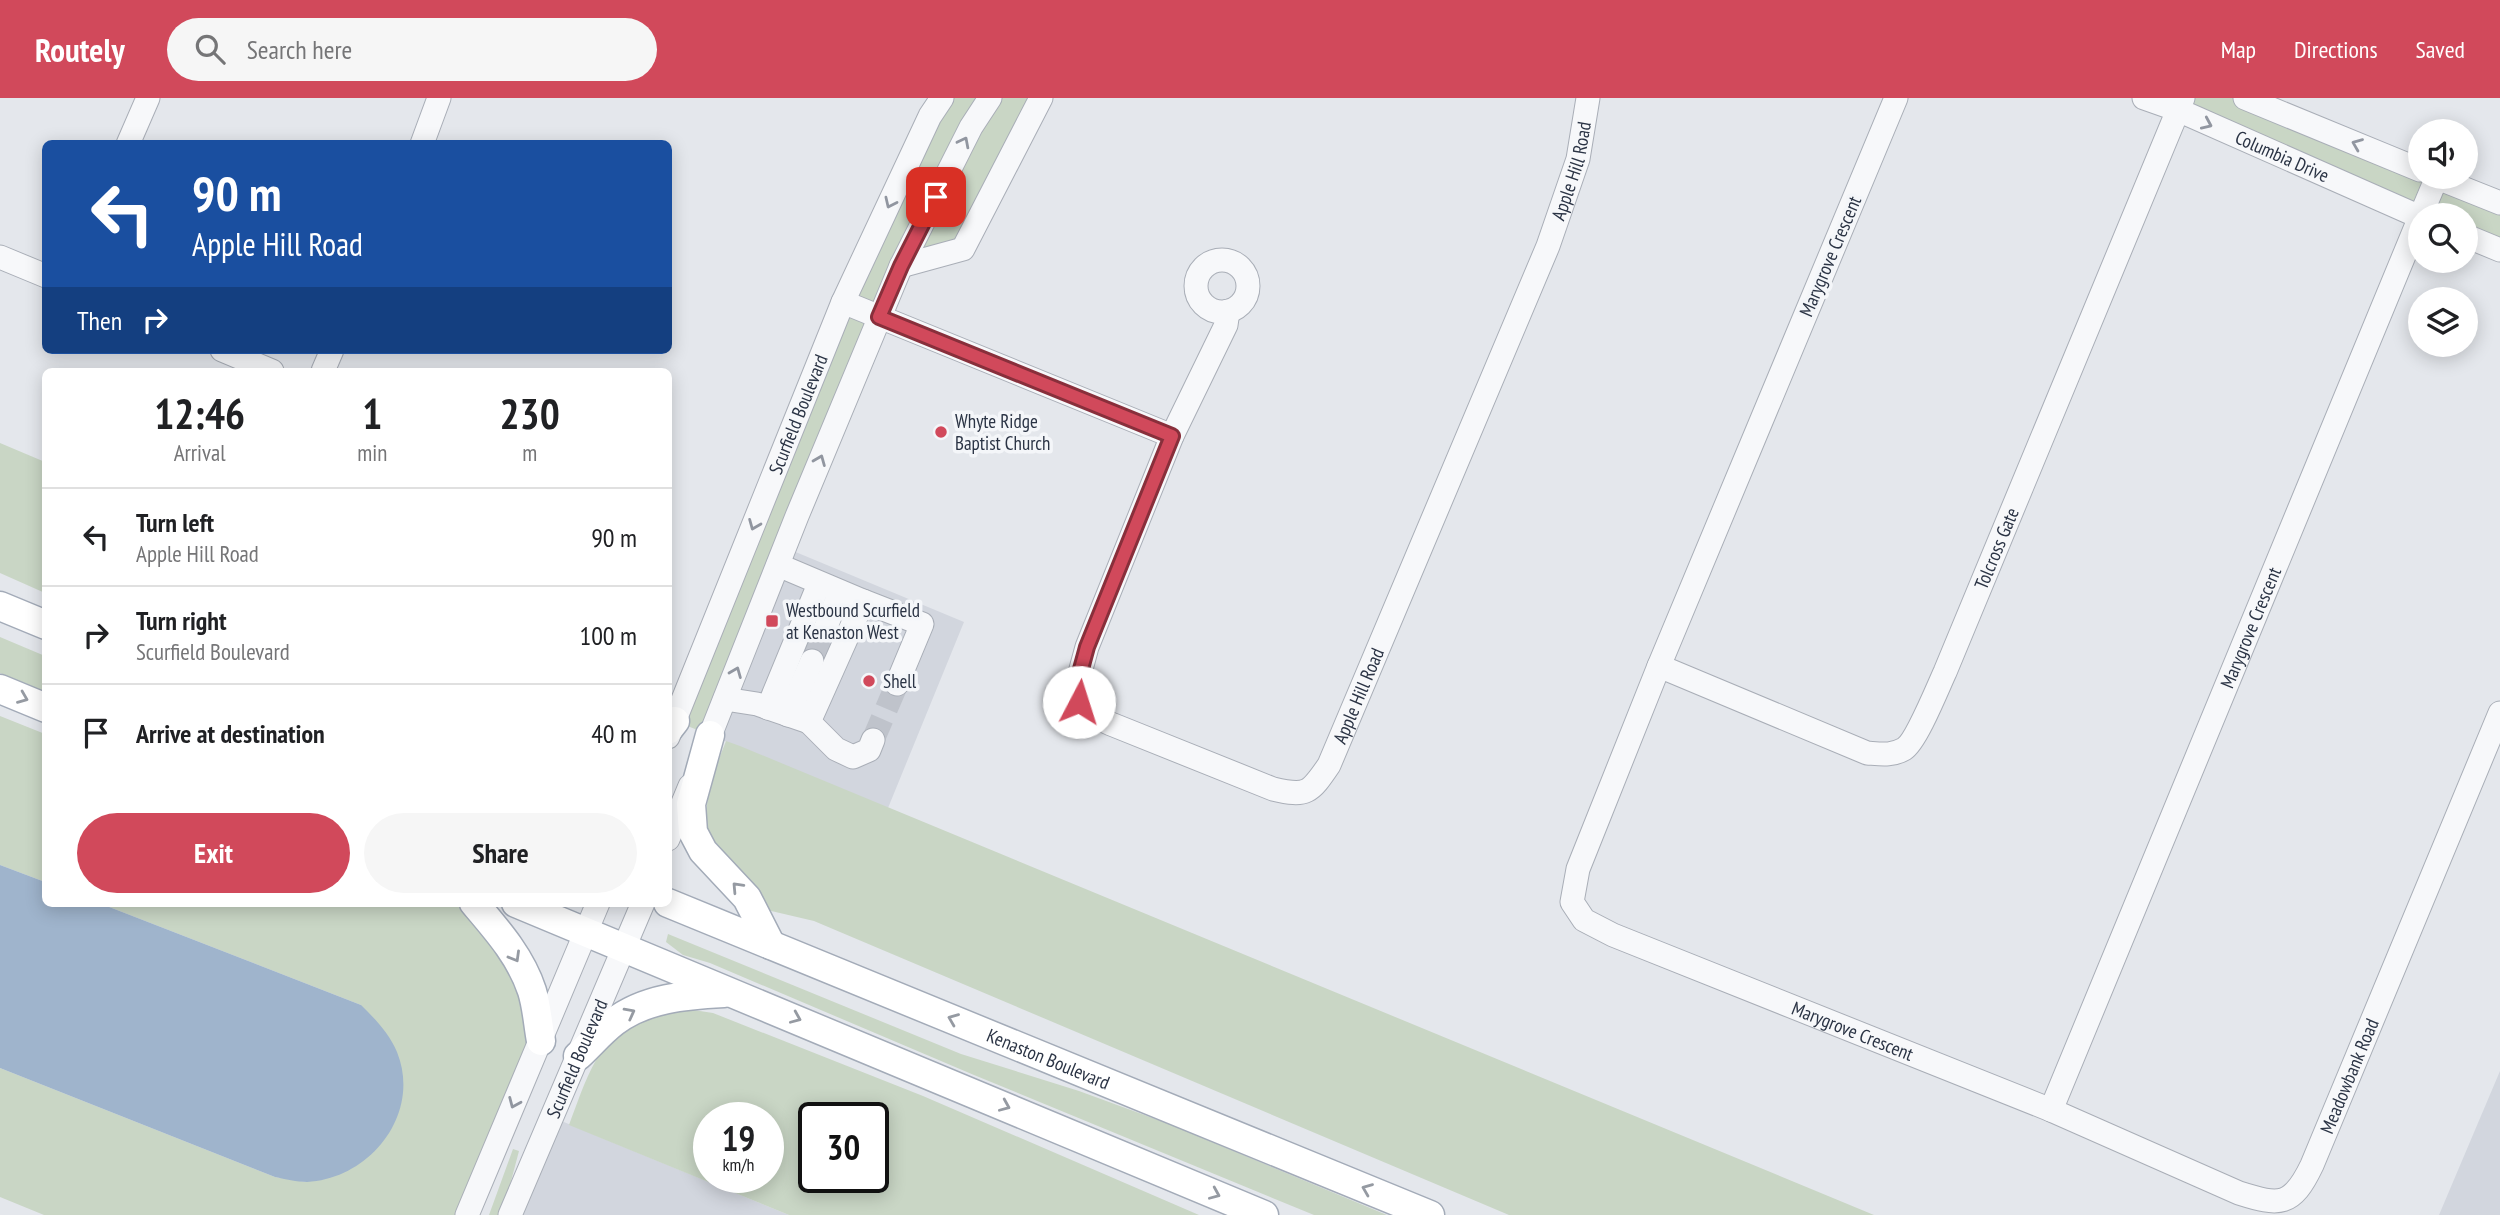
<!DOCTYPE html>
<style>
:root{--surface:#fff;--page:#f6f6f6;--text:#202124;--muted:#757577;--line:#e0e0e0;--accent:#d1495b}
body{margin:0;font-family:"PT Sans Narrow",sans-serif;background:var(--page);color:var(--text);height:100vh;display:flex;flex-direction:column;font-size:26px;white-space:nowrap}
*{box-sizing:border-box;margin:0}
p{font-size:23px;color:var(--muted)}
.icon{flex:none;width:38px;height:38px;fill:none;stroke:currentColor;stroke-width:2;stroke-linecap:round;stroke-linejoin:round}
.map{position:relative;flex:1;overflow:hidden}
.panel{position:absolute;left:42px;top:270px;width:630px;height:539px;display:flex;flex-direction:column;background:var(--surface);border-radius:10px;box-shadow:0 4px 18px #0003}
.panel>*{flex:none}
.banner{position:absolute;left:42px;top:42px;width:630px;height:214px;border-radius:10px;box-shadow:0 4px 18px #0003;background:#1a4fa0;color:#fff;overflow:hidden}
.buttons{position:absolute;left:2408px;top:21px;display:grid;gap:14px}
.buttons a{display:grid;place-items:center;width:70px;height:70px;border-radius:50%;background:var(--surface);box-shadow:0 4px 18px #0003;font-size:35px}
.speed{position:absolute;left:693px;top:1004px;display:flex;gap:14px;font-size:35px;font-weight:700;text-align:center}
.speed>*{display:grid;place-content:center;width:91px;height:91px;border-radius:50%;background:var(--surface);box-shadow:0 4px 18px #0003;line-height:1}
.speed small{font-size:18px;font-weight:400}
.speed .limit{border:4px solid #111;border-radius:10px;background:#fff;color:#111}
.pin{position:absolute;display:grid;place-items:center;width:60px;height:60px;color:#fff;margin:-30px;border-radius:14px;box-shadow:0 4px 10px #0006}
.me{position:absolute;width:77px;margin:-38px;rotate:5deg;stroke-linejoin:round;filter:drop-shadow(0 0 5px #0008)}
.turn{display:flex;align-items:center;gap:24px;height:147px;padding:0 35px;font-size:32px}
.turn .icon{width:91px;height:91px;stroke-width:2.5}
.turn b{display:block;font-size:49px;line-height:60px}
.then{display:flex;align-items:center;height:66px;padding:0 35px;background:#0003;gap:14px;font-size:26px}
.eta{display:flex;justify-content:space-evenly;align-items:center;height:119px;text-align:center}
.eta b{font-size:42px;font-weight:700;line-height:49px}
.cta{display:flex;gap:14px;margin-top:auto;padding:14px 35px}
.cta a{flex:1;height:80px;border-radius:42px;background:var(--accent);color:#fff;font-size:28px;font-weight:700;line-height:80px;text-align:center}
.cta a+a{background:var(--page);color:var(--text)}
ul{padding:0;list-style:none}
li{display:flex;align-items:center;gap:21px;height:98px;padding:0 35px;border-top:2px solid var(--line)}
li div{flex:1}
li b{display:block;font-size:26px}
li em{font-style:normal}
header{display:flex;align-items:center;gap:42px;box-sizing:border-box;height:98px;padding:0 35px;background:var(--accent);color:#fff}
header strong{font-size:33px}
nav{display:flex;gap:38px;margin-inline-start:auto;font-size:24px}
.search{width:490px;height:63px;background:var(--page);display:flex;align-items:center;gap:18px;box-sizing:border-box;padding:0 24px;border-radius:38px;color:var(--muted);font-size:26px}
.map>svg:first-child{display:block}
</style>
<header>
<strong>Routely</strong>
<div class="search"><svg class="icon" aria-label="search" viewBox="0 0 24 24"><circle cx="10" cy="10" r="6"/><path d="M15 15l6 6"/></svg>Search here</div>
<nav><a>Map</a><a>Directions</a><a>Saved</a></nav>
</header>
<div class="map">
<svg width="2500" height="1117" viewBox="0 0 2500 1117">
<rect width="100%" height="100%" fill="#e4e7ec"/>
<path fill="#d2d6de" d="M786 450 964 524 888 710 710 637Z
M2500 973V1117H2439Z
M552 1019 602 1040 789 1117H510Z"/>
<path fill="#c9d6c5" fill-rule="evenodd" d="M942 0H1041L963 151 901 168 710 637 675 623Z
M2144 0H2245L2500 105V152L2466 138V117H2420Z
M0 345 45 364V495L0 475Z
M0 539 45 558V594L0 575Z
M0 618 45 636V784L0 767Z
M726 643 740 648 1874 1117H1509L814 823 767 812 707 748 705 722 710 684Z
M99 805H454L484 823 540 931 468 1117H44L0 1099V970L275 1079 306 1084 361 907Z
M668 836 961 956 1079 993 1169 1026 1387 1117H1314L974 977 710 865 683 857 666 844Z
M680 910 713 915 923 998 1199 1117H789L569 1027C586 983 598 935 647 917 657 913 669 912 680 910ZM709 1020H768V1080H709ZM814 1020H873V1080H814Z
M513 1051 519 1053 502 1117H489Z"/>
<path fill="#9fb4cc" d="M0 767 45 784 46 805H99L361 907C376 922 389 935 397 954 422 1016 370 1081 307 1084 297 1084 285 1081 275 1079L0 970Z"/>
<g fill="none" stroke-linecap="round" stroke-linejoin="round">
<path stroke="#bfc3cb" stroke-width="23" stroke-dasharray="23 11" stroke-linecap="butt" d="M812 563 825 531
M873 642 897 586"/>
<defs>
<g id="minor">
<path id="s1" d="M1896 0 1659 568 1578 771 1572 804 1584 822 1613 837 2051 1012 2239 1095C2280 1108 2292 1109 2312 1067L2500 615"/>
<path id="s2" d="M2144 0 2178 12 2420 119"/>
<path d="M2245 0 2420 72"/>
<path d="M128 46 148 0"/>
<path d="M422 46 439 0"/>
<path d="M2435 79 2500 105"/>
<path d="M2421 117 2437 79"/>
<path d="M2466 138 2500 152"/>
<path d="M0 159 46 178"/>
<circle cx="1222" cy="188" r="26"/>
<path d="M901 168 963 151 1041 0"/>
<path d="M843 204 1172 338"/>
<path id="s3" d="M1228 213 1226 227 1172 338 1087 549 1078 582 1079 604 1092 617 1111 626 1273 691C1307 699 1310 695 1329 667L1548 148 1578 61 1588 0"/>
<path d="M222 252 272 273"/>
<path d="M323 273 332 252"/>
<path d="M863 503 922 526 897 586"/>
<path d="M825 531 840 494"/>
<path id="s4" d="M1659 568 1867 655C1881 656 1892 658 1904 651 1916 644 1938 589 1945 574L2183 0"/>
<path d="M725 601 757 606 809 624 863 503 778 467"/>
<path d="M768 610 819 486"/>
<path d="M788 617 812 563"/>
<path d="M809 624 836 651 853 659 869 652 873 642"/>
<path id="s5" d="M668 639 843 204 930 18 942 0"/>
<path d="M704 653 797 418 901 168 971 29 990 0"/>
<path d="M668 741 690 688"/>
<path id="s6" d="M2051 1012 2420 119"/>
<path d="M467 1117 598 805"/>
<path id="s7" d="M510 1117 643 805"/>
</g>
<g id="major">
<path d="M0 508 46 527"/>
<path d="M0 591 46 610"/>
<path d="M668 632 675 623"/>
<path d="M710 637 691 706 693 734 703 753 747 800 771 847"/>
<path d="M474 805C497 832 521 859 532 893 537 909 538 927 541 943"/>
<path d="M516 805 1264 1117"/>
<path id="s8" d="M668 805 1430 1117"/>
<path d="M578 958C590 947 601 934 614 924 645 900 686 897 724 895"/>
</g>
</defs>
<use href="#minor" stroke="#a9aeb7" stroke-width="25"/>
<use href="#major" stroke="#a3abb8" stroke-width="31"/>
<use href="#minor" stroke="#f7f8fa" stroke-width="23"/>
<use href="#major" stroke="#fff" stroke-width="28"/>
</g>
<defs><path id="oneway-chevron" d="M-2-3.5L2.5 0L-2 3.5" fill="none" stroke-width="1.6" stroke-linecap="round" stroke-linejoin="round" transform="scale(1.75)"/></defs>
<g stroke="#9196a0">
<use href="#oneway-chevron" transform="translate(2207 26) rotate(24)"/>
<use href="#oneway-chevron" transform="translate(964 44) rotate(-63)"/>
<use href="#oneway-chevron" transform="translate(2357 46) rotate(-158)"/>
<use href="#oneway-chevron" transform="translate(890 105) rotate(115)"/>
<use href="#oneway-chevron" transform="translate(820 362) rotate(-68)"/>
<use href="#oneway-chevron" transform="translate(754 427) rotate(112)"/>
<use href="#oneway-chevron" transform="translate(736 574) rotate(-68)"/>
<use href="#oneway-chevron" transform="translate(514 1005) rotate(113)"/>
</g>
<g stroke="#959aa2">
<use href="#oneway-chevron" transform="translate(23 600) rotate(22)"/>
<use href="#oneway-chevron" transform="translate(737 789) rotate(-133)"/>
<use href="#oneway-chevron" transform="translate(515 859) rotate(60)"/>
<use href="#oneway-chevron" transform="translate(630 915) rotate(-28)"/>
<use href="#oneway-chevron" transform="translate(796 920) rotate(23)"/>
<use href="#oneway-chevron" transform="translate(953 921) rotate(-158)"/>
<use href="#oneway-chevron" transform="translate(1005 1008) rotate(23)"/>
<use href="#oneway-chevron" transform="translate(1367 1091) rotate(-158)"/>
<use href="#oneway-chevron" transform="translate(1215 1096) rotate(23)"/>
</g>
<g fill="none" stroke-linecap="round" stroke-linejoin="round">
<defs>
<path id="route" d="M936 99 901 168 879 219 1172 338 1087 549 1078 582 1079 604"/>
</defs>
<use href="#route" stroke="#882f3b" stroke-width="18"/>
<use href="#route" stroke="#d1495b" stroke-width="12"/>
</g>
<g fill="#d1495b" stroke="#f4f6f9" stroke-width="2.5">
<circle cx="941" cy="334" r="7"/>
<rect x="765" y="516" width="14" height="14" rx="3.5"/>
<circle cx="869" cy="583" r="7"/>
</g>
<g text-anchor="middle" dominant-baseline="central" stroke-width="7" stroke-linejoin="round" paint-order="stroke">
<g font-size="19" fill="#2b3445" stroke="#f4f6f9">
<text stroke="none"><textPath href="#s2" startOffset="150">Columbia Drive</textPath></text>
<text stroke="none"><textPath href="#s3" startOffset="1346">Apple Hill Road</textPath></text>
<text transform="translate(1830 158) rotate(-67)">Marygrove Crescent</text>
<text stroke="none"><textPath href="#s5" startOffset="348">Scurfield Boulevard</textPath></text>
<text stroke="none"><textPath href="#s4" startOffset="485">Tolcross Gate</textPath></text>
<text stroke="none"><textPath href="#s6" startOffset="522">Marygrove Crescent</textPath></text>
<text stroke="none"><textPath href="#s3" startOffset="779">Apple Hill Road</textPath></text>
<text stroke="none"><textPath href="#s1" startOffset="1180">Marygrove Crescent</textPath></text>
<text stroke="none"><textPath href="#s7" startOffset="170">Scurfield Boulevard</textPath></text>
<text stroke="none"><textPath href="#s8" startOffset="411">Kenaston Boulevard</textPath></text>
<text stroke="none"><textPath href="#s1" startOffset="1787">Meadowbank Road</textPath></text>
</g>
<g font-size="19" fill="#2b3445" stroke="#f4f6f9" text-anchor="start">
<text x="955" y="323">Whyte Ridge<tspan x="955" dy="22">Baptist Church</tspan></text>
<text x="786" y="512">Westbound Scurfield<tspan x="786" dy="22">at Kenaston West</tspan></text>
<text x="883" y="583">Shell</text>
</g>
</g>
</svg>
<div class="buttons">
<a><svg class="icon" aria-label="sound" viewBox="0 0 24 24"><path d="M4 9h4l5-4v14l-5-4H4zM17 9q2 3 0 6"/></svg></a>
<a><svg class="icon" aria-label="search" viewBox="0 0 24 24"><circle cx="10" cy="10" r="6"/><path d="M15 15l6 6"/></svg></a>
<a><svg class="icon" aria-label="layers" viewBox="0 0 24 24"><path d="M12 4l9 5-9 5-9-5zM3 14l9 5 9-5"/></svg></a>
</div>
<div class="speed"><div>19<small>km/h</small></div><div class="limit">30</div></div>
<div class="pin" style="left:936px;top:99px;background:#d93025"><svg class="icon" aria-label="arrive" viewBox="0 0 24 24"><path d="M6 21V4h12l-3 4 3 4H6"/></svg></div>
<svg class="me" style="left:1079px;top:604px" viewBox="-20 -20 40 40"><circle r="19" fill="#fff"/><path d="M0-13L10 11 0 6-10 11z" fill="#d1495b"/></svg>
<div class="banner">
<div class="turn"><svg class="icon" aria-label="left" viewBox="0 0 24 24"><path d="M17 20v-9H6M10 6l-5 5 5 5"/></svg><div><b>90 m</b>Apple Hill Road</div></div>
<div class="then">Then<svg class="icon" aria-label="right" viewBox="0 0 24 24"><path d="M7 20v-9h11M14 6l5 5-5 5"/></svg></div>
</div>
<section class="panel">
<div class="eta">
<div><b>12:46</b><p>Arrival</p></div>
<div><b>1</b><p>min</p></div>
<div><b>230</b><p>m</p></div>
</div>
<ul>
<li><svg class="icon" aria-label="left" viewBox="0 0 24 24"><path d="M17 20v-9H6M10 6l-5 5 5 5"/></svg><div><b>Turn left</b><p>Apple Hill Road</p></div><em>90 m</em></li>
<li><svg class="icon" aria-label="right" viewBox="0 0 24 24"><path d="M7 20v-9h11M14 6l5 5-5 5"/></svg><div><b>Turn right</b><p>Scurfield Boulevard</p></div><em>100 m</em></li>
<li><svg class="icon" aria-label="arrive" viewBox="0 0 24 24"><path d="M6 21V4h12l-3 4 3 4H6"/></svg><div><b>Arrive at destination</b></div><em>40 m</em></li>
</ul>
<div class="cta"><a>Exit</a><a>Share</a></div>
</section>
</div>
